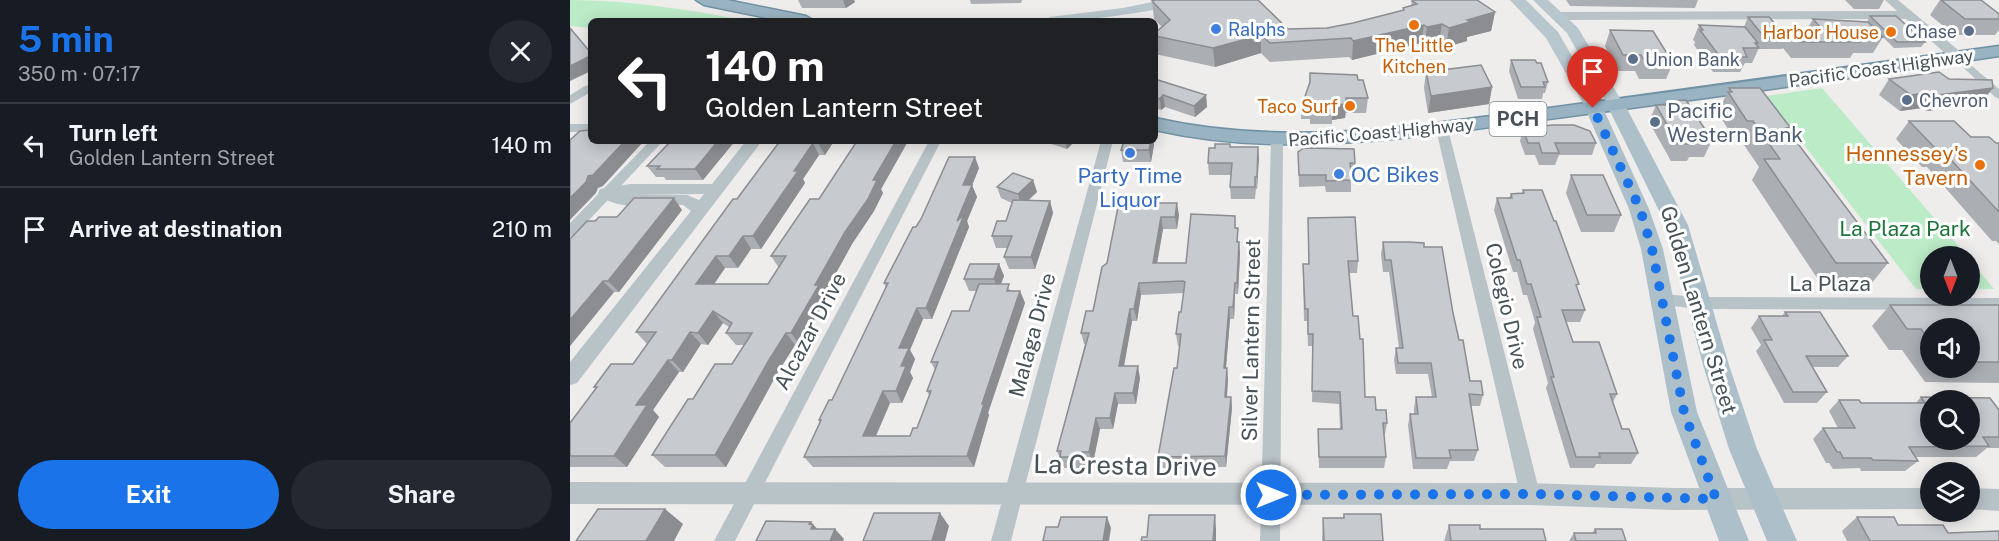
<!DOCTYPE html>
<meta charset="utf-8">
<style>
:root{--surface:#171b24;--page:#242831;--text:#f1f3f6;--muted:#9ea1a6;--line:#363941;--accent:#1a73e8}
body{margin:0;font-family:"Public Sans",sans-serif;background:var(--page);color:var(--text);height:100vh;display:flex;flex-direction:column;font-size:22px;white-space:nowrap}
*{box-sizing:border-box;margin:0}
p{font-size:20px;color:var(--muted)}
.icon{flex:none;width:33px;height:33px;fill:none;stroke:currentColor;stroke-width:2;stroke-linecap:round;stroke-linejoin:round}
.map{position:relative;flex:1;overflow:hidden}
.sheet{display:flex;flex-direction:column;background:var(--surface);width:570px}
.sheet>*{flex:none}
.top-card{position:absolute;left:18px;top:18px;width:570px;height:126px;border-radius:9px;box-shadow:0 3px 15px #0003;background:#202124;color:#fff;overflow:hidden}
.needle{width:39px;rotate:180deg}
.tools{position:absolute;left:1350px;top:246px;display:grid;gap:12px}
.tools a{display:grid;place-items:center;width:60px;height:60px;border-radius:50%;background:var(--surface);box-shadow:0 3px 15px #0003;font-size:30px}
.pin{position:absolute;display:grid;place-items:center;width:51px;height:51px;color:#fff;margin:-62px -26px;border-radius:50% 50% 50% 0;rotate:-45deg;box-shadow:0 0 6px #0007}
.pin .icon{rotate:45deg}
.me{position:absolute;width:66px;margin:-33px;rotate:90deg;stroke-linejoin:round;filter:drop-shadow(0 0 4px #0008)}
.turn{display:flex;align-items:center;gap:21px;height:126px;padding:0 18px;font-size:27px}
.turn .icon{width:78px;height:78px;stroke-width:2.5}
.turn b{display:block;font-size:42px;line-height:51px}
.round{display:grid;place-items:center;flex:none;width:63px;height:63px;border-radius:32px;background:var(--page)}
.overview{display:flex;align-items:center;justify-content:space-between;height:102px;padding:0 18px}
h1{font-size:36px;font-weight:700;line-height:45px;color:var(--accent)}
.primary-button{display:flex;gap:12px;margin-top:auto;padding:12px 18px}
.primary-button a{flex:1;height:69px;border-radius:36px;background:var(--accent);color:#fff;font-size:24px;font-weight:700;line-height:69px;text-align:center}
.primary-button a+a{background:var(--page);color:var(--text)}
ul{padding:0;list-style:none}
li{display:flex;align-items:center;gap:18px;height:84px;padding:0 18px;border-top:2px solid var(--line)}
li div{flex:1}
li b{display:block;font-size:22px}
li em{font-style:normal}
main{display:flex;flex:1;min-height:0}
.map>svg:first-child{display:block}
</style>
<main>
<section class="sheet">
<div class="overview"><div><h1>5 min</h1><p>350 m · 07:17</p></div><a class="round"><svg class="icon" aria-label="close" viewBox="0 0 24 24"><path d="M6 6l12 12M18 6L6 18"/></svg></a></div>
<ul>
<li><svg class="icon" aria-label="left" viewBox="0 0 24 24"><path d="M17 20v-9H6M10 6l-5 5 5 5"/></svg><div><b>Turn left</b><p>Golden Lantern Street</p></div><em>140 m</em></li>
<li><svg class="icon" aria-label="arrive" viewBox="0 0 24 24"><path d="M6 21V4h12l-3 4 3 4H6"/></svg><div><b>Arrive at destination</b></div><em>210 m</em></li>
</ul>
<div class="primary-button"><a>Exit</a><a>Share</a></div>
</section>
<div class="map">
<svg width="1429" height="541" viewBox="0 0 1429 541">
<rect width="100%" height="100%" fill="#efecec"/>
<path fill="#bcebc7" d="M0 0C61 0 119 10 179 21H21V28L0 26Z
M1252 88 1397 256H1360V289H1346L1196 96Z
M1400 260 1424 289H1400Z"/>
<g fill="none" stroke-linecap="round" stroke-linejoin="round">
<defs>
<path id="trunk" d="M126 0H157L236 16 244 21H212L134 5Z
M1429 46V56C1284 78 1139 98 994 117 858 135 721 161 585 130V118C721 149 858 124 994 106 1139 87 1284 67 1429 46Z"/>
</defs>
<use href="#trunk" stroke="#7192a4" stroke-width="3"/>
<path fill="#b8c3c8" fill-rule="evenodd" d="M1388 54 1429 89V99L1425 97 1384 59V55Z
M21 85V92L0 104V95L15 86Z
M0 124H21V132H0Z
M872 125 878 129 970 494 967 500 960 503 953 500 950 494 866 129Z
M707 136 713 140 710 541H690L701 140Z
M80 141H93L5 235 0 237V223Z
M359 141H371L165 541H144Z
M531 141H543L441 541H421Z
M1092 294 1128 297 1429 298V310L1128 309 1087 304 1084 300 1087 296Z"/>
<path fill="#b8c3c8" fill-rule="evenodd" d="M1315 0H1328L1393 54 1395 57 1393 60H1383L1336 19 988 20 982 16 988 12 1327 11Z
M176 141H192L7 383 0 385V362L121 211 113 205C91 205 42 212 28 193L30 189 60 184H142ZM134 194 129 200 117 195H58Z
M0 482 960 483 1104 488H1360V509L1104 510 960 505 0 504Z
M1400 488 1429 489V511L1400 509Z"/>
<path fill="#b8c6cd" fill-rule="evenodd" d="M592 0H620L613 4C565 14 522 21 473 21L480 17 553 8Z
M940 0H956L988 32 1032 108 1030 112H1018L976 38Z
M963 0H978L1008 28 1054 105 1052 109H1040L997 33Z"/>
<path fill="#adc0ca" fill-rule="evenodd" d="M1046 100 1052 101 1055 105 1118 225 1159 365 1187 449 1227 541H1197L1159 449 1133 365 1096 225 1037 105 1040 101Z
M1024 103 1030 104 1033 108 1079 209 1093 249 1127 412 1179 541H1149L1101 412 1071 249 1059 209 1015 108 1018 104Z"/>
<use href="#trunk" fill="#9ab3c2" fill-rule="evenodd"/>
</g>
<path fill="#abaeb2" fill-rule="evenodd" d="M228 0H284L285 2 276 8H232Z
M400 0H452L451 3 401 4Z
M996 0H1128L1125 8 1000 6Z
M1275 0H1314L1309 9H1284Z
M1370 0H1411L1429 14V30L1425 35H1384L1360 15Z
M582 1 718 29 757 28 783 23 833 11V8L841 6 842 1 925 12 921 31 897 37V41L876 47 869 42 854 46 851 43 782 60 779 57 700 62 691 53 645 67 585 54V33L592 27 584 19Z
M1300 16 1355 42 1351 47 1324 48 1313 37 1303 53H1283L1280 58H1221L1213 48 1212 49H1190L1189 48 1182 63H1175L1170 72H1143L1124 45 1125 42 1123 40 1129 25 1174 27 1178 17 1215 35 1218 29H1237L1243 19 1297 22Z
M1040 30 1103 63 1096 79H1069L1065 71H1048L1035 46Z
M941 60 978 82 975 93H973L972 99H948L939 71Z
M856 72 922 87 919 104 858 113 854 88Z
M740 73 788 80 798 98 796 113H776L775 118 762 120V124H740V119H731L732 105 739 84Z
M1319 79 1411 103 1357 111 1352 108 1330 111 1309 95Z
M585 82 636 95 637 107 625 117 595 107 591 110 585 108Z
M1159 88 1218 131 1318 263 1301 284H1251L1182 180 1189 167 1172 142H1166L1148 113Z
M1099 101 1142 140 1134 157H1119L1117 161H1101L1079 122 1086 105H1097Z
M1339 121 1426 143H1429V244L1426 241H1422L1357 167H1352L1326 139Z
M953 129 1026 143 1022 155H989L985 165H969L965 155H955L950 141Z
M165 141 133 180H96L94 177H86L77 166Z
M210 141H264L255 155H249L233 179 235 183 191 249H181L168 268H155L144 284H198L209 268 201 256 249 199 337 143 311 189 313 193 304 211 282 244 255 293 257 297 230 345H225L208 372 156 467H95L82 455 123 399 162 364 174 345H166L156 333 159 327 153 323 138 345 131 344 113 372H109L83 410 89 417 57 467H0V423L26 389 24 387 63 364 77 344 66 332Z
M472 141H505L497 149Z
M554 141H584V145L581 162H553L551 150Z
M661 147H688L687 189H686L685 199H661L660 187 661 175H639L638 163Z
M728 152 785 163 784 175H781V192H756L755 186 729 187Z
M409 168 402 185 407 197 397 221 399 227 362 319H353L340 350 345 359 340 372 343 378 332 403H320L306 436H340L347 428 359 395 357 391 365 370 361 362 399 311 407 291H399L394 279 429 264 434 276 431 284 442 291H450L455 303 418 413 419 415 404 467H243L234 457 250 423 249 420 262 400 316 288 314 283 346 227Z
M1001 175 1051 215 1044 232H1011L996 193Z
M463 180 467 192 458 201H480L483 213 465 269H439L434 257 438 248H426L422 236 436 221 442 203 431 198 427 187Z
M953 190 1007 288 1015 310 1010 322H996L1003 342 1047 394 1043 402 1052 429 1068 453 1061 464H1026L1024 468H1000L976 388 978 383 963 329 965 322 957 295H953L947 272H943L924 210 927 198H939L941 194 952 193Z
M565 199 572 203 609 215 607 229H593L587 263H616L666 228 670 253 668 294H665L664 319H660L656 368 658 379 657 397H661L662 408 656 467 590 468 588 457 607 368 610 346H608L606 334 611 312 614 293 571 295 567 321H562L554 366 570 378 566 404H548L543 429H530L523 463H516L515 468H494L487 451 515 344H514L511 333 523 311Z
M112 210 49 292H44L0 346 47 217Z
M738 218 788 261 787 273H779L783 316 795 397 817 423 815 434H814L816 457 814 468H749L748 429H770L769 404 742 402 743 346H738L737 321H734L733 276V264H738Z
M813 242 854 247 883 313 889 340 900 381 913 395 910 406H901L908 450 904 461H880L877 469H843L838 425 840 414H844V408L846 397H862L858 374H826L824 360 826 348H829L819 272H813L811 254Z
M1320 305H1429V383L1355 382 1332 350H1319L1302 326ZM1360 328H1400V368H1360Z
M1215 312 1278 356 1268 367H1242L1257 392 1247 403H1214L1186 351 1191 345 1181 328 1189 316H1212Z
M1351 397 1429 410V448H1417L1406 457H1346L1348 461 1335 471H1291L1290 468 1263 469 1259 463H1256L1243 439 1253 428H1268L1259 411 1269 400 1291 403H1346Z
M774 514 813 541H752L753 518H773Z
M1287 517 1328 525 1429 541H1277L1272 531Z
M879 525 910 529 976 541H874Z
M1025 529 1056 541H999L1004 533H1022Z"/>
<path fill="#8b8d91" d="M273 0H284L285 2 276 8Z
M925 12 921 31 897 37V41L876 47 879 28 897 20Z
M872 24 869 42 854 46 857 27Z
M854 25 851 43 782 60 783 41Z
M691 35V53L645 67 643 48Z
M18 57 21 62V71L0 81V66Z
M922 87 919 104 858 113 861 96Z
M1423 88 1411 103 1357 111 1368 95Z
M1363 92 1352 108 1330 111 1341 95Z
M593 95 595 107 591 110 590 99Z
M636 95 637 107 625 117 624 106Z
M776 104 775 118 762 120 763 105Z
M55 141H74L33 186 28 188 26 193 0 220V198L18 176Z
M148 141H165L133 180 125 169Z
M249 141H264L255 155 248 143Z
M326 141H336L337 143 311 189 313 193 304 211 282 244 255 293 257 297 230 345 221 333 245 285 303 180Z
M495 141H505L497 149Z
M581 141H584V145L581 162 579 150Z
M243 143 249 155 233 179 235 183 191 249 183 236 224 171Z
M688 147 689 159 687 189V177Z
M405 157 409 168 399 193 402 185 407 197 397 221 399 227 362 319 356 308 387 221 393 185Z
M463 180 467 192 451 206 448 194Z
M104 198 112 210 49 292 38 281Z
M480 201 483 213 465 269 461 257Z
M607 203 609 215 607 229 605 217Z
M591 217 593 229 585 275 583 263Z
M173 236 181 249 168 268 159 256Z
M669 242 670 253 668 294 667 283Z
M146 256 155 268 136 296 126 284Z
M429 264 434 276 428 291 424 279Z
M33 281 44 292 0 346V320Z
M569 283 571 295 567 321 564 309Z
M665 283V294L664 319 663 307Z
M450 291 455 303 418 413 419 415 404 467 397 456 412 404Z
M659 307 660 319 655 379 654 368Z
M347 308 353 319 340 350 345 359 340 372 343 378 332 403 326 391 331 366 329 348Z
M560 309 562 321 552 377 549 366Z
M143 311 153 323 138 345 128 333Z
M120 332 131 344 113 372 102 360Z
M216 333 225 345 208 372 156 467 145 455 199 360Z
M98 360 109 372 83 410 89 417 57 467 44 456 66 405Z
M568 366 570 378 566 404 563 393Z
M657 368 658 379 656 408 655 397Z
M313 391 320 403 301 447 293 436Z
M545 393 548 404 543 429 540 418Z
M661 397 662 408 656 467 655 456Z
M526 418 530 429 523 463 519 452Z
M512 452 516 463 515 468 511 457Z
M95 509 113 524 104 541H76Z
M370 513 379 526 375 541H362Z
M645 515 646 528V541H643Z
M537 517 541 528 539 541H533Z
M241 522 253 535 241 529 239 524Z
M265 529 274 539 273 541H260Z"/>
<path fill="#c7cacf" stroke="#8b8d91" stroke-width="1.5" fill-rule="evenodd" d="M586 0H688L718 29 757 28 783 23 834 10 833 8 847 4 842 1 844 0H907L925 12 897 20 900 22 879 28 872 24 857 27 854 25 783 41 781 38 700 43 691 35 643 48 585 36V33L600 20 582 1Z
M1371 0H1411L1429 14V19H1395Z
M1300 16H1326L1355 42H1327Z
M1178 17H1199L1218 38H1195Z
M1243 19 1298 22 1313 37H1284L1289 42H1230L1218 29H1252Z
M1129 25 1175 27 1188 43H1185L1189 48H1173L1177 57H1150L1130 30H1133Z
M0 28 21 53V57H18L0 66Z
M1040 30 1083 31 1103 63 1075 62 1071 55H1053Z
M941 60H965L967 63H971L978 82H973L975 87H951Z
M911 65 922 87 861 96 856 72Z
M1369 72 1379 79 1422 80 1423 88 1368 95 1363 92 1341 95 1319 79Z
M740 73 787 75 788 80H793L798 98H776V104L763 105V110H741V105H732L740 82Z
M588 80 636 95 624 106 593 95 590 99 585 97V82Z
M1159 88H1190L1220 127 1216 128 1318 263H1266L1194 159H1210L1183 121H1177L1158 92H1162Z
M1116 100 1142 140H1123L1125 144H1108L1086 105H1101L1099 101Z
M1339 121H1384L1401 137H1419L1426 143H1429V212L1371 149H1366Z
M982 125H1004L1020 131 1026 143H985L989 153H972L969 143H958L953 129Z
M21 130V141H55L23 175 18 176 16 182 0 198V140L10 131Z
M101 141H148L125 169H87L90 166H77Z
M210 141H249L248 143H243L224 171H228L183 236H173L159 256H146L126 284H198L216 256H201L240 199H249L287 141H326L303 180H307L298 199 275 232 245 285H249L221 333H216L199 360 145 455H82L118 399H123L145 364H162L182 333H156L162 323 143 311 128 333 120 332 102 360H98L66 405H77L44 456H0V423L27 387H24L41 364H63L86 332H66L163 199H167Z
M554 141H581L579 150H551Z
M645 144H660V147H688L687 177H685V187H660L662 163H638L639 148H645Z
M734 148 784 149 785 163H780L782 180 756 181V175H729L728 152Z
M379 157H405L393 185H402L387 221 394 215 356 308H347L329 348H339L331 366H336L326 391H313L293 436H340L343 428H347L361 391H357L368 362H361L382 311H399L409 284H439L437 291H450L412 404H414L397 456 234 457 251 420H249L259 400H262L318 283H314L343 227H346L351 219Z
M443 173 463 180 448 194 427 187Z
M1001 175H1033L1051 215H1017Z
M953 190H972L984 221H986L1009 284 1006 285 1015 310H992L1003 342H1029L1047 394H1040L1052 429H1059L1068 453H1029L1030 457H1006L981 377H984L967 317H971L961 284H957L950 260H947L927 198H942L941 194 954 193Z
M550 197H565V199H571L572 203H607L605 217H591L583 263H616L621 214 665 216V228H668L667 242H669L667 283H665L663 307H659L654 368H657L655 397H661L655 456 588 457 604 368H607L611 334H606L609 312H611L615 282 613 281 569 283 564 309H560L549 366H568L563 393H545L540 418H526L519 452H512L511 457H490L491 451H487L519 333H511L516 311H523L532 267 537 263Z
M64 198H104L38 281H33L0 320V239L17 221H25L29 217H47Z
M443 200 480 201 461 257H434L442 236H422L427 221H436Z
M785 217 788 261H778L783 316H788L790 339H793L795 397H805L806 410H816L817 423H813L816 457H749L748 429H772L770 392 742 391 743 334H738V309H735L733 264H739L738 218Z
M813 242H839L854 243V247H872L883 313 889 340H893L900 381H911L913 395 899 394 908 450H879L881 458H846L840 414H848L846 397H866L861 363H828L826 348H833L821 260H815Z
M400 264H429L424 279H394Z
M1320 305H1429V362H1400V328H1360V341L1351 329H1337Z
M1215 312H1250L1278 356H1236L1257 392H1223L1194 340H1202L1189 316H1218Z
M1351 397 1420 398 1429 410V437H1413L1419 446 1339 447 1348 461 1303 460 1301 458H1273L1270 452H1267L1253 428H1285L1269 400H1289L1291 403H1355ZM1360 400H1400V440H1360Z
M28 509H95L76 541H6Z
M304 513H370L362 541H293Z
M774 514H811L813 541H754L753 518H774Z
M579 515H645L643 541H571L572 537H577Z
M491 517H537L533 541H473L476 527H488Z
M1287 517H1324L1328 525H1373L1378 533 1429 531V541H1300Z
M196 521 241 522 239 524 243 525 241 529H265L260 541H186Z
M879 525H910V529H973L976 541H881Z
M1025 529H1052L1056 541H1006L1004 533H1026Z"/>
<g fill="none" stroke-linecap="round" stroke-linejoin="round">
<path stroke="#1a73e8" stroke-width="10" stroke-dasharray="0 18" d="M701 495 960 494 1146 499 1114 412 1082 249 1070 209 1023 108"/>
</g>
<g fill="#e8710a" stroke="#fff" stroke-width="2">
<circle cx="844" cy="25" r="6"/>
<circle cx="1321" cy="32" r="6"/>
<circle cx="780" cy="106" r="6"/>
<circle cx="1410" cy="165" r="6"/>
</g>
<g fill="#3f7fe0" stroke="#fff" stroke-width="2">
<circle cx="646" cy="29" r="6"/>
<circle cx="560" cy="153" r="6"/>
<circle cx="769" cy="174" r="6"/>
</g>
<g fill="#5c6f8a" stroke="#fff" stroke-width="2">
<circle cx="1399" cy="31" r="6"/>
<circle cx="1063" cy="59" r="6"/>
<circle cx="1337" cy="100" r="6"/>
<circle cx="1085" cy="122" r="6"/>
</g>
<g text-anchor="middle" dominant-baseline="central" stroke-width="6" stroke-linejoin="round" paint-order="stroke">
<g font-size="18" fill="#366cbe" stroke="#fff" text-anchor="start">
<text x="658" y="29">Ralphs</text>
</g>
<g font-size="18" fill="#4e5e75" stroke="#fff" text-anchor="start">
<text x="1387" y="31" text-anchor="end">Chase</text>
<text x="1075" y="59">Union Bank</text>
<text x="1349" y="100">Chevron</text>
</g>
<g font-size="18" fill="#c56008" stroke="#fff" text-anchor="end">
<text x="1309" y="32">Harbor House</text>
<text x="844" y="45" text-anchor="middle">The Little<tspan x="844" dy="21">Kitchen</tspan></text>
<text x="768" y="106">Taco Surf</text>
</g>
<g font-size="18" fill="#465258" stroke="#fff">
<text transform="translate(1311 68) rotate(-8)">Pacific Coast Highway</text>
<text transform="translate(811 132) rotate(-5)">Pacific Coast Highway</text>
</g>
<rect fill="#fff" stroke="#7e868a" stroke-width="1.5" x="919.5" y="102" width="57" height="34" rx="4.5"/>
<g font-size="20" font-weight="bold" fill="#465258">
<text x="948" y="119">PCH</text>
</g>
<g font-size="21" fill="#4e5e75" stroke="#fff" text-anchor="start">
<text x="1097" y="110">Pacific<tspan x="1097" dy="24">Western Bank</tspan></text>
</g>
<g font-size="21" fill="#c56008" stroke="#fff" text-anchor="end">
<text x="1398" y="153">Hennessey's<tspan x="1398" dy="24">Tavern</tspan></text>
</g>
<g font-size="21" fill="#366cbe" stroke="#fff" text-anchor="start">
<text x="781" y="174">OC Bikes</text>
<text x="560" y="175" text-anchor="middle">Party Time<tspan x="560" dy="24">Liquor</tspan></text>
</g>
<g font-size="21" fill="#1c743a" stroke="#fff">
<text x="1335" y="228">La Plaza Park</text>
</g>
<g font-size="21" fill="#465258" stroke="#fff">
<text x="1260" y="283">La Plaza</text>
<text transform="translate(937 306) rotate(77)">Colegio Drive</text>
<text transform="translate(1129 310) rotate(73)">Golden Lantern Street</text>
<text transform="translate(240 331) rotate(-62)">Alcazar Drive</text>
<text transform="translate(462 335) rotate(-75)">Malaga Drive</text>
<text transform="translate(681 340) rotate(-89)">Silver Lantern Street</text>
</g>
<g font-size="26" fill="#465258" stroke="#fff">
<text transform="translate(555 465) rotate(1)">La Cresta Drive</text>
</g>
</g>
</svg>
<div class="tools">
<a><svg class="needle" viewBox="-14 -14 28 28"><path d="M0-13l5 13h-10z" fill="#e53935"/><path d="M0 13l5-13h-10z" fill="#9ea1a6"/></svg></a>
<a><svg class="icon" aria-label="sound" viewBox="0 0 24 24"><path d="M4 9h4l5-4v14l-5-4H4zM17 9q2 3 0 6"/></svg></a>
<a><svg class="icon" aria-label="search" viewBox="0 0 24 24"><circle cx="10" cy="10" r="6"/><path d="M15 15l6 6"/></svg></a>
<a><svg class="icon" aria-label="layers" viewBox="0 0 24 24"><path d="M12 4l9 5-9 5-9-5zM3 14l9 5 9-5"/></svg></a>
</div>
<div class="pin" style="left:1023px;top:108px;background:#d93025"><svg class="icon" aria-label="arrive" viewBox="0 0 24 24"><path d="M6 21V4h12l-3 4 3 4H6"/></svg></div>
<svg class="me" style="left:701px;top:495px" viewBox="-20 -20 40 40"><circle r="17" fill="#1a73e8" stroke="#fff" stroke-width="3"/><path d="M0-11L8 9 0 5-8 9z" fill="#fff"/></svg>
<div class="top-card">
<div class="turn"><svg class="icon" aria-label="left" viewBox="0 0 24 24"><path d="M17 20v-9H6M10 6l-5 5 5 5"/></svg><div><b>140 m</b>Golden Lantern Street</div></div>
</div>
</div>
</main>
